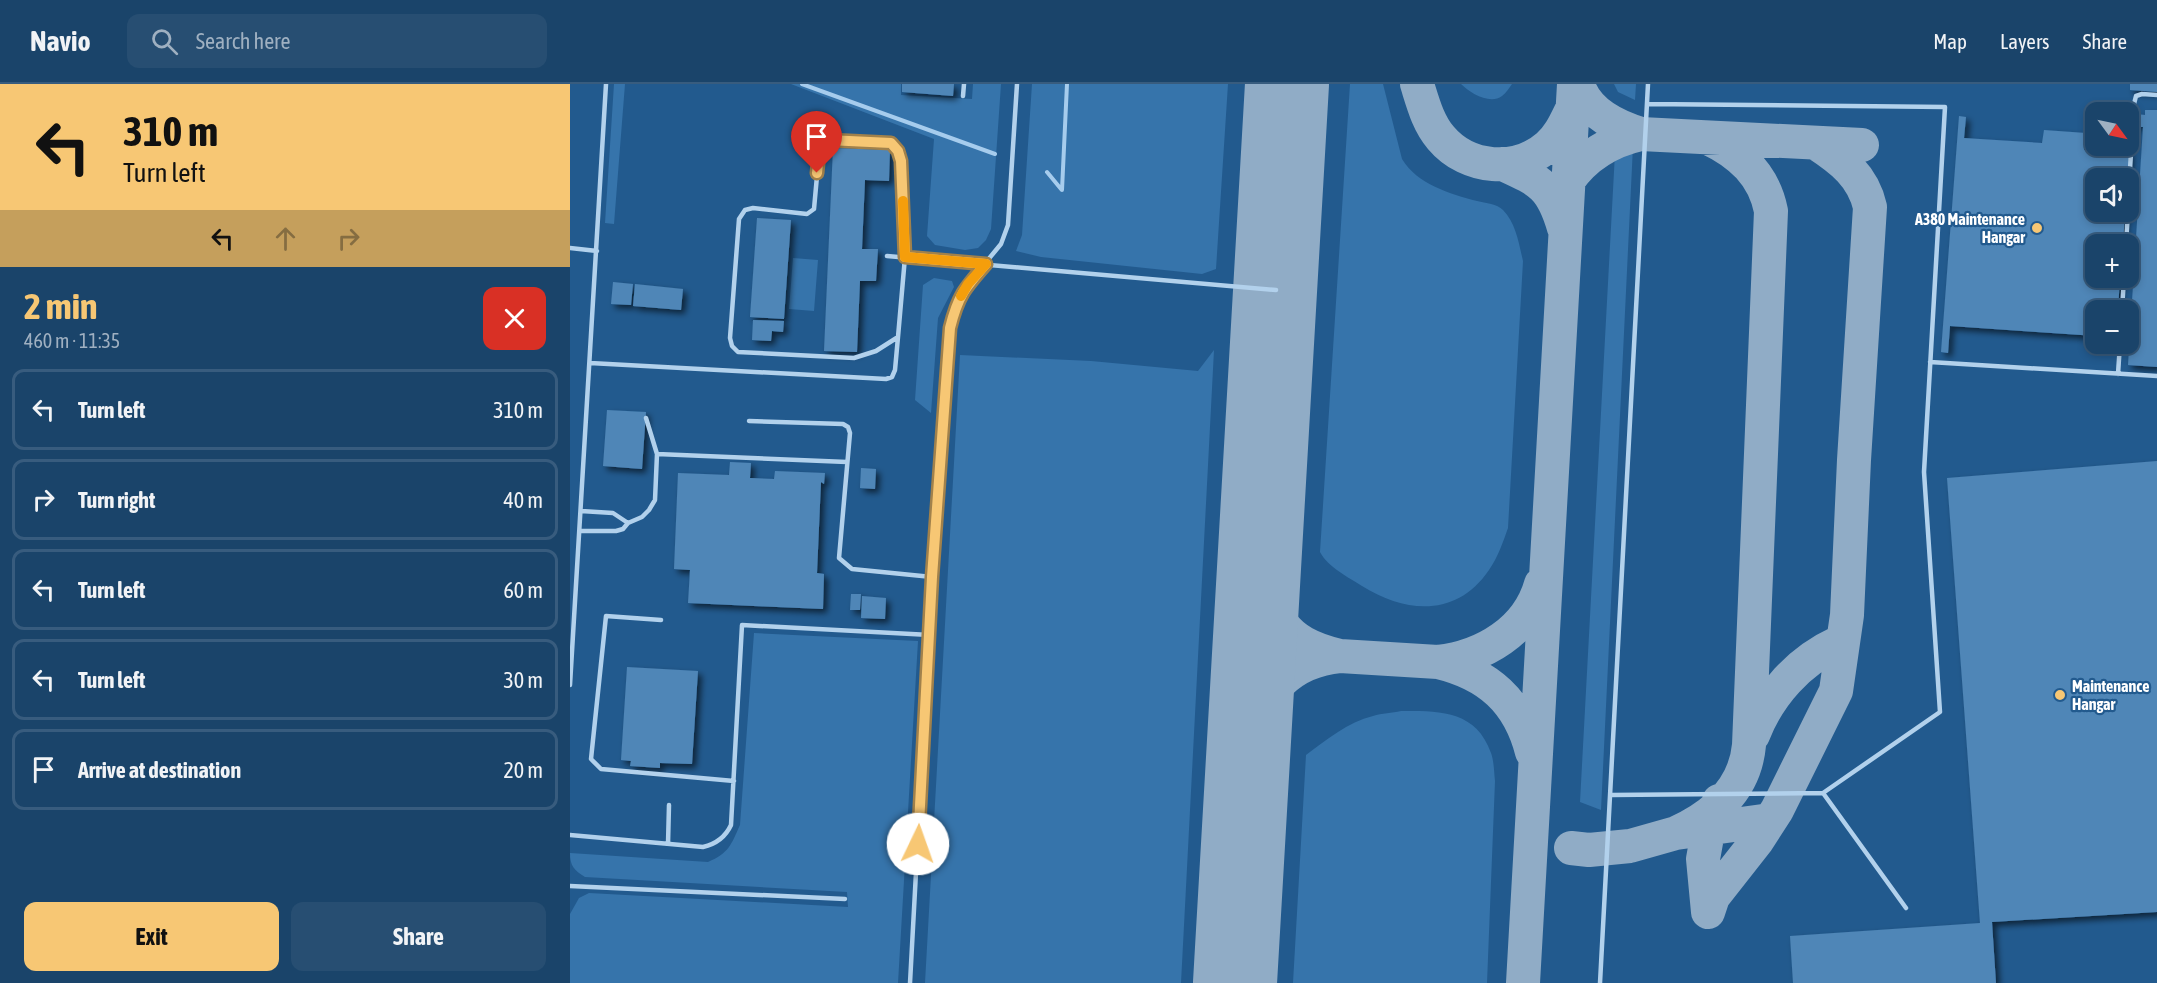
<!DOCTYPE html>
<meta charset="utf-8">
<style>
:root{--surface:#1a446a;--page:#274e72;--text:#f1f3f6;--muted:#9fb0c1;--line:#385c7e;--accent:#f7c774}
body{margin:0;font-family:"Asap Condensed",sans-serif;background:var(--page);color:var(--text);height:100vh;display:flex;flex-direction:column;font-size:22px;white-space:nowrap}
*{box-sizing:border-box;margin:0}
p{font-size:20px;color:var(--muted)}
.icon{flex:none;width:33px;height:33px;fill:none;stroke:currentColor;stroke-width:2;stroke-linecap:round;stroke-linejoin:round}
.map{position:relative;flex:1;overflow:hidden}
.side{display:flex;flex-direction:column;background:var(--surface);width:570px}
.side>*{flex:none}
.banner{background:#f7c774;color:#111;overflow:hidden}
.needle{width:39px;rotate:123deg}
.buttons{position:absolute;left:1515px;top:18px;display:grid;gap:12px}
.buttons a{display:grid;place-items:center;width:54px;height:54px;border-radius:12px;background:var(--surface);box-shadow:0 3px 9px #0003,0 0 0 2px var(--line);font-size:30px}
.pin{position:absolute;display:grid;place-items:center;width:51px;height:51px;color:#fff;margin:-62px -26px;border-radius:50% 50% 50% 0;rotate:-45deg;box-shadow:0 0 6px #0007}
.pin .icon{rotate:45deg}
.me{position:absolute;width:66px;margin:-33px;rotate:3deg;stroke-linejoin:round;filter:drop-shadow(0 0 4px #0008)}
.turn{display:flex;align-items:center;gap:21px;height:126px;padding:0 24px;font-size:27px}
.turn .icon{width:78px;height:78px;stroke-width:2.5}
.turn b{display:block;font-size:42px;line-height:51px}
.lanes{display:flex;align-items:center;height:57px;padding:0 24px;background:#0003;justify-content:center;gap:30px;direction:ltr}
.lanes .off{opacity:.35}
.round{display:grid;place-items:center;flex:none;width:63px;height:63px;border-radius:12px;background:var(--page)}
.headline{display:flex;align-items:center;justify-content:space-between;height:102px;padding:0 24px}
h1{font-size:36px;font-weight:700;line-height:45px;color:var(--accent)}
.action{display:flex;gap:12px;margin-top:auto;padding:12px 24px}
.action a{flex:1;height:69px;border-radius:12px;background:var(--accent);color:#111;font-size:24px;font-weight:700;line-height:69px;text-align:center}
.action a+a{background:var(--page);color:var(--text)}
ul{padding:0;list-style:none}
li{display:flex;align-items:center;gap:18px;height:81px;margin:0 12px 9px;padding:0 12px;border:3px solid var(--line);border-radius:12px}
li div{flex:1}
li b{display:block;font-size:22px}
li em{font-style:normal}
header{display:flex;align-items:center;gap:36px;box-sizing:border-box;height:84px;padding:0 30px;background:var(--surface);border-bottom:2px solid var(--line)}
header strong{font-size:28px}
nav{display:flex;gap:33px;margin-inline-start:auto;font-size:21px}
.search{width:420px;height:54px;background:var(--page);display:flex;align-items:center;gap:15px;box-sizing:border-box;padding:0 21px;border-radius:12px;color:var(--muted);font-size:22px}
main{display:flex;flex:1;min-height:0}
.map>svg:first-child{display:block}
</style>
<header>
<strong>Navio</strong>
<div class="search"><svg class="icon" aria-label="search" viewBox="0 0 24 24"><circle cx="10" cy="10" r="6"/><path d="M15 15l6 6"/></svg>Search here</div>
<nav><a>Map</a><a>Layers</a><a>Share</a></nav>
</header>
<main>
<section class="side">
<div class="banner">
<div class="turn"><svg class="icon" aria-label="left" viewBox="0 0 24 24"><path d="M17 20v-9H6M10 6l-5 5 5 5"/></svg><div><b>310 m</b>Turn left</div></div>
<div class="lanes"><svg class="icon" aria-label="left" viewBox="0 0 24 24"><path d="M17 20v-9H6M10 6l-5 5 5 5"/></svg><svg class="icon off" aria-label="ahead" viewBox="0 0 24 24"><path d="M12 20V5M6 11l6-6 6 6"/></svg><svg class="icon off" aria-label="right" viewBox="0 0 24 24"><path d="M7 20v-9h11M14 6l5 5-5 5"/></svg></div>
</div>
<div class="headline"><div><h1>2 min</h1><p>460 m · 11:35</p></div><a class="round" style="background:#d93025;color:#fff"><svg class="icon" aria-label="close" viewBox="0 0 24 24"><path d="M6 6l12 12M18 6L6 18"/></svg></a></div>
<ul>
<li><svg class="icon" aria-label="left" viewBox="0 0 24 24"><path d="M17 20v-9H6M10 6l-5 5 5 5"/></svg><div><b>Turn left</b></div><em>310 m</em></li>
<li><svg class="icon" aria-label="right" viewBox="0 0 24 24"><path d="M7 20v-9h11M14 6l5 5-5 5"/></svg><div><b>Turn right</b></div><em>40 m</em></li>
<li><svg class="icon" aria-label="left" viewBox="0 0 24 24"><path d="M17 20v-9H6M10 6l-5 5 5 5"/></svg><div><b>Turn left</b></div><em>60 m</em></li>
<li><svg class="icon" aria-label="left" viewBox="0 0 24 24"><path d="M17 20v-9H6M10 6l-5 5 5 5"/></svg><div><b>Turn left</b></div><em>30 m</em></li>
<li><svg class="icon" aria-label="arrive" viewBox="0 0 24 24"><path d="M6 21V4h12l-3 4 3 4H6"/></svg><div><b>Arrive at destination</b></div><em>20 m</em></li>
</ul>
<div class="action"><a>Exit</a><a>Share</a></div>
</section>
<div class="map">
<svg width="1587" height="899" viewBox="0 0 1587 899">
<defs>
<filter id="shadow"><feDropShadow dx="4" dy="4" stdDeviation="3" flood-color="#0009"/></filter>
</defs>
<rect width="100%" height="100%" fill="#225a8e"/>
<path fill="#3674ab" d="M44 0H55L44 140 35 139Z
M221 0H331V11L402 15 403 0H431L421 145 416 156 408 164 395 166 365 161 357 152 364 55Z
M462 0H658L646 185 632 190 471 173 446 167 452 151Z
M780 0H813L832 75C847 100 880 110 907 117 916 119 927 120 933 126 946 139 949 160 953 177L938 444C933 458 928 473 919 486 887 533 837 530 792 502 778 493 758 483 750 468Z
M891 0H942C939 4 936 9 932 12 920 21 900 9 891 0Z
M1044 0H1066L1065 16 1048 8Z
M1063 62 1031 726 1010 718 1045 69Z
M223 174 248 176 244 227 219 225Z
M364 194 382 197 384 203 368 234 361 329 345 316 353 201Z
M644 266 611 899H355L390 271 521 277 628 287Z
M184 549 348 557 328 899H0V830L9 814 19 809 278 823 277 808 15 793C4 786 0 782 0 769L138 778C159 769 161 761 170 741Z
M831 627C869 627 906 626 921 669 924 677 924 688 925 697L917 899H723L736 671C756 656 778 638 803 632 812 629 822 629 831 627Z"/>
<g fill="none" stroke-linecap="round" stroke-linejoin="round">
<path stroke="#a6cced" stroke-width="4" d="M232 0 425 70
M477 88 491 105
M492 106 497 0"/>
<path stroke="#90acc6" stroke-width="34" d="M847 0C853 19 858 39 871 54 898 86 947 89 978 62 990 52 996 37 1003 23
M1008 0C1016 28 1045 42 1071 50L1292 61
M933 80C970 97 982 102 994 144
M998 97C1016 71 1040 57 1071 50
M770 572 868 578
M1183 651C1199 610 1229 577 1268 559
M679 656C693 609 718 577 770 572 710 558 703 532 689 478
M962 668C949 617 918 590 868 578 913 573 958 547 971 500
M1106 749C1144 732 1175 705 1179 661L1201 127C1194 91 1170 69 1138 54
M1001 764 1019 766 1060 762 1106 749 1200 736
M1138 828 1143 813 1187 757 1207 726 1266 607 1277 531 1284 376 1300 123C1293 92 1272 76 1246 59
M1138 828 1133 775 1137 753 1149 717
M953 899 1004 0"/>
<path stroke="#90acc6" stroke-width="84" d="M665 899 717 0"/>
</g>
<path fill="#4f86b7" filter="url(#shadow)" d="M332 0H384L383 12 332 8Z
M1560 0H1587V8L1560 6Z
M1575 26H1587V283L1558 281 1573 43H1565L1566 30 1575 31Z
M1389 32 1396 33 1394 54 1472 59 1474 46 1516 49 1514 66 1560 69 1558 94H1526V128H1555L1553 160H1526V194H1550L1548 226H1526V252L1380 242 1378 269 1371 268Z
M263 64 320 66 319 97 295 96 292 165H308L306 197H290L287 268 254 267Z
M187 134 221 136 214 235 180 233Z
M43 198 63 200 61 221 41 220Z
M65 200 113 205 111 226 63 222Z
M183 236 214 237 213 248 202 247 201 257 182 256Z
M37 326 76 328 72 385 33 382Z
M1587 377V828L1422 838 1426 899H1223L1220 852 1410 839 1377 394Z
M160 378 181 379 180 394 204 395 205 387 255 389 254 400 251 398 247 489 254 490 253 525 118 519 120 486 104 485 108 389 159 391Z
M291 384 306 385 305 405 290 404Z
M281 510H291L290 526H280Z
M292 512 316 514 315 535 291 534Z
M57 583 128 587 122 680 90 679V684L60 682 61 677 51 676Z"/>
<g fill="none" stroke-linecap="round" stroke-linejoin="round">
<path stroke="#b2d1ec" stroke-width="4.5" d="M393 12 394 0
M258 56 321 59 328 67 331 77 335 173 328 253 306 267 284 274 168 268 162 262 160 254 169 135 175 126 183 124 237 130 244 125 249 70Z
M1558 118 1564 20 1566 12 1572 10 1587 11
M1556 160 1558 128
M0 164 27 167
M317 172 706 206
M1552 226 1554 194
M1360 278 1587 292
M20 279 316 295 322 293 325 286 328 253
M1548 290 1550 260
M179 337 273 340 278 343 280 349 269 474 282 485 362 493
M87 370 277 378
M11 427 43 429 58 439
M10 447H46L53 445 58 439 72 433 79 426 85 416 87 370 76 334
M91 536 36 532 21 675 31 685 164 697
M0 601 36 0
M1253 709 1336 824
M1041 711 1253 709 1370 628 1354 388 1375 23 1077 20
M0 751 133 763C146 760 155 754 161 741L172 541 360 551
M98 760 99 721
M0 802 275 815
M340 899 362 493 380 244 386 219 398 200 431 160 438 141 447 0
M1030 899 1078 0"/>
</g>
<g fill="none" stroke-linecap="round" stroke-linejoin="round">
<defs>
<path id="route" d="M247 89 249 70 258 56 321 59 328 67 331 77 335 173 416 180C394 205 388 212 380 244L362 493 348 760"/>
</defs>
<use href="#route" stroke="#a1814b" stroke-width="15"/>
<use href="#route" stroke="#f7c774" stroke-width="10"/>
<path stroke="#f59e0b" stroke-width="10" d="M333 117 335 173 416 180 398 200 391 212"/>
</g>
<g fill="#f7c774" stroke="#225a8e" stroke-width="2">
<circle cx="1467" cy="144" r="6"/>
<circle cx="1490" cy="611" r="6"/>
</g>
<g text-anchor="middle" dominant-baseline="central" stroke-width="4.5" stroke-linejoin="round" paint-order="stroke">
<g font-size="16" font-weight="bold" fill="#fff" stroke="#225a8e" text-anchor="end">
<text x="1455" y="135">A380 Maintenance<tspan x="1455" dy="18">Hangar</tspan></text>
<text x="1502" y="602" text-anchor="start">Maintenance<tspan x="1502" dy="18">Hangar</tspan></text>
</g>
</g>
</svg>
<div class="buttons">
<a><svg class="needle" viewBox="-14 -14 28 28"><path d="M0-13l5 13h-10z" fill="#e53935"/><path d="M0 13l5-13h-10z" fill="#9fb0c1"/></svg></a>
<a><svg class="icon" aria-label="sound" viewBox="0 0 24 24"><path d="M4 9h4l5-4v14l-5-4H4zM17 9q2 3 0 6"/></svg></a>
<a>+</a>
<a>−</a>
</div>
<div class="pin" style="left:247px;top:89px;background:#d93025"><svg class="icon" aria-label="arrive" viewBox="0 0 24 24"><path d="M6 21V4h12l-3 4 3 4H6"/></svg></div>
<svg class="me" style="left:348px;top:760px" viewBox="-20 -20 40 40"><circle r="19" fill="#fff"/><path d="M0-13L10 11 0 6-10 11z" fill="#f7c774"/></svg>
</div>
</main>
